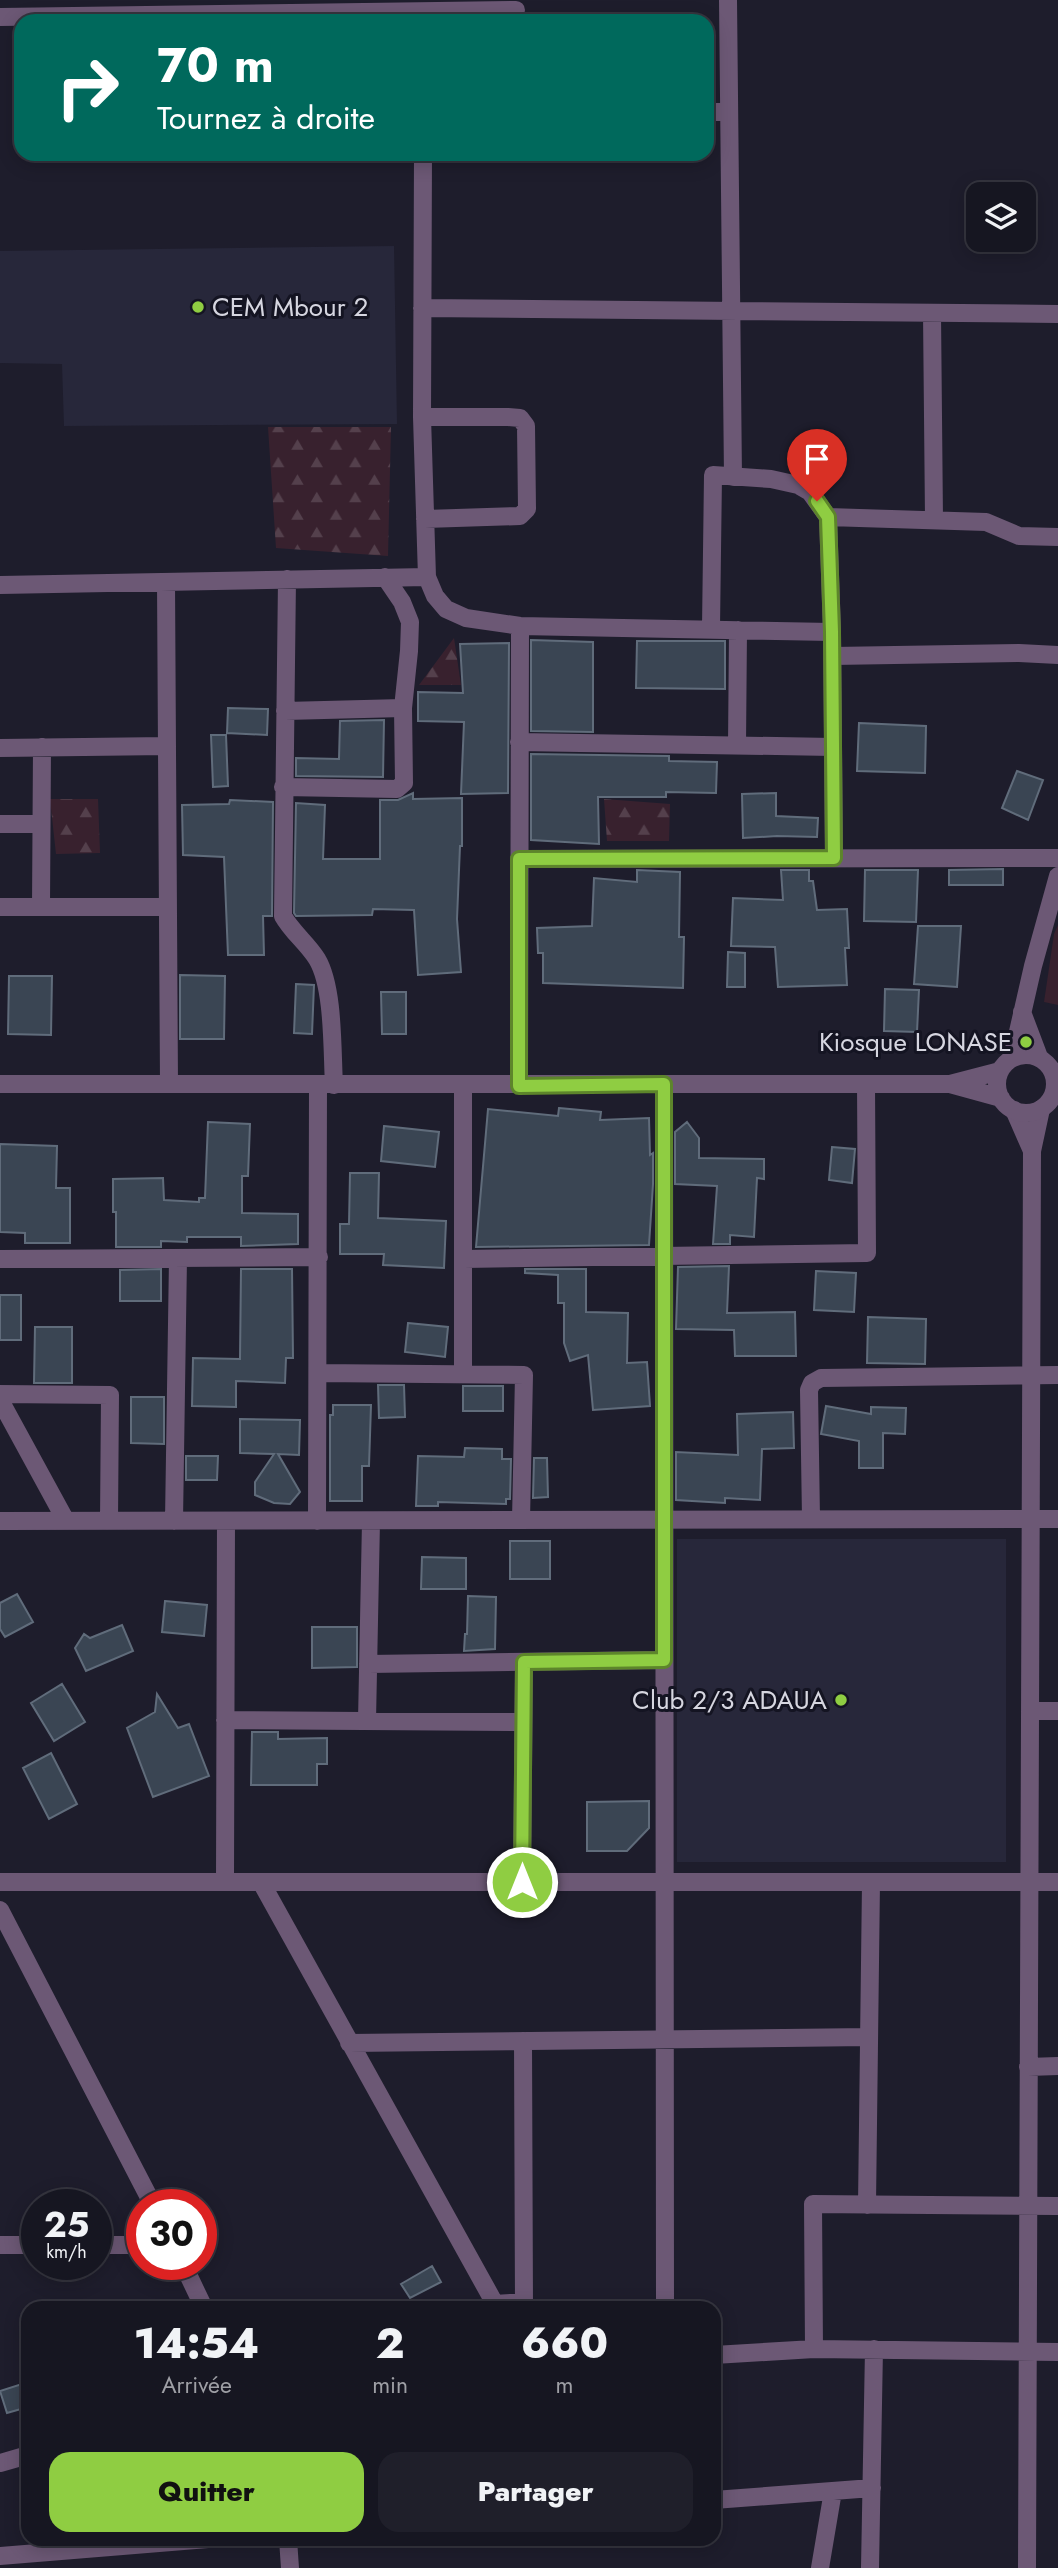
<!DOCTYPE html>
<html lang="fr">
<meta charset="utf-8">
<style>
:root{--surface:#161621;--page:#1f1f2a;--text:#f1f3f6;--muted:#9e9fa5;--line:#35353f;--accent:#8fcd42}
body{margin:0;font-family:Jost,sans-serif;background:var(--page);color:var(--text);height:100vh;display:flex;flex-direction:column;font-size:26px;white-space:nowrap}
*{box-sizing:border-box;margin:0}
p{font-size:23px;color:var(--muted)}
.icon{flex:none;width:38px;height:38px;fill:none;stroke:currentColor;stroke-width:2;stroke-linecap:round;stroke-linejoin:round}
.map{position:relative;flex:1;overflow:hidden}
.details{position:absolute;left:21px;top:2301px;width:700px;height:245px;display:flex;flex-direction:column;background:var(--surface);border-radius:21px;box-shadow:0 4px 18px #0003,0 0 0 2px var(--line)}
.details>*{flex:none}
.top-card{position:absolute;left:14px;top:14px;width:700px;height:147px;border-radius:21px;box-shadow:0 4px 18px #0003,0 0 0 2px var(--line);background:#00695c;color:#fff;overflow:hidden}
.buttons{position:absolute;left:966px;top:182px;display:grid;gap:14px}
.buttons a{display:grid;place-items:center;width:70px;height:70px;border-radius:14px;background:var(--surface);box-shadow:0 4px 18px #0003,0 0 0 2px var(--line);font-size:35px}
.speed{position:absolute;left:21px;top:2189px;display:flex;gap:14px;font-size:35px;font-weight:700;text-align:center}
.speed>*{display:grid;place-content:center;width:91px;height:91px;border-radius:50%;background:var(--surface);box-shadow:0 4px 18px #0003,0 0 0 2px var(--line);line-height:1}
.speed small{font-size:18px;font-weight:400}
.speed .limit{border:10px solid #d22;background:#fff;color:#111}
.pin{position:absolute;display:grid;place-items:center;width:60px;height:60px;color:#fff;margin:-72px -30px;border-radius:50% 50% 50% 0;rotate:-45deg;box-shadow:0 0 7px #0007}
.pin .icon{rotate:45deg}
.me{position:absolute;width:77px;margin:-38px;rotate:0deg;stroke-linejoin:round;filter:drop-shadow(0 0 5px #0008)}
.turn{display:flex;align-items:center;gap:24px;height:147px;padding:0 28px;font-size:32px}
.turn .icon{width:91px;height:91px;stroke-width:2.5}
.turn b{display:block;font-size:49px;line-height:60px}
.eta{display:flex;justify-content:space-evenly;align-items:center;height:119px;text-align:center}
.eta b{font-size:42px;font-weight:800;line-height:49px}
.primary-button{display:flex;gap:14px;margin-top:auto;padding:14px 28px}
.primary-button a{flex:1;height:80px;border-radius:21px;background:var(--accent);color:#111;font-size:28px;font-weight:800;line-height:80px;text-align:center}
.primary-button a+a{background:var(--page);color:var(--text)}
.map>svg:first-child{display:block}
</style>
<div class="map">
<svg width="1058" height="2568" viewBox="0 0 1058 2568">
<defs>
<pattern id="forest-firs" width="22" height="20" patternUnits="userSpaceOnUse" patternTransform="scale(1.75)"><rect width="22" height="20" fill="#38212e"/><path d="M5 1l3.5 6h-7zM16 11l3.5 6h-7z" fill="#54404c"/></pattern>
</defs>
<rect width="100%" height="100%" fill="#1e1d2c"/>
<path fill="#27273a" d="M394 246 397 424 64 426 62 364 0 363V251Z
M677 1539H1006V1862H677Z"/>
<path fill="#38212e" d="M1058 925V1005L1044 1002 1054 934Z"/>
<path fill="url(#forest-firs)" d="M268 427H391L388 556 276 548Z
M454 638 461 685H419Z
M50 799H98L100 853 56 854Z
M604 799 670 804 669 841H607Z"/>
<path fill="#3a4553" stroke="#606c7b" stroke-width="2" d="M531 640 593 642V732L531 731Z
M637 641H725V689L636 688Z
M509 643 508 793 461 794 464 722 418 721V692L463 693 460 644Z
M228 708 268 709 267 735 227 733Z
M384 720 383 777 296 776V758L339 759 340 721Z
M859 723 926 726 925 773 857 771Z
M211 735H226L228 786 213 787Z
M531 754 669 756V761L717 762 716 793 666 792V797H598L599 844 531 840Z
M1017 771 1043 780 1028 820 1002 808Z
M413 793V799L462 798V846H460L457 919 461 972 418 975 414 910 373 909 372 915 296 916 294 913 296 803 325 805 323 859H380V800H398Z
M776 793V816L818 818 817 837 777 836 743 838 742 794Z
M230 800 273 802 272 916H263L264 955H228L224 857 183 855 182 805 229 804Z
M1003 869V885H949V870Z
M637 870 680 872 679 937H684L683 988 543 983V953H538L537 928 592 926 594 878 637 882Z
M781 870H809V881H813L817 910 847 909 849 948H845L847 985 778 987 775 947 731 946 733 898 783 900Z
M865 870H918L916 922 864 921Z
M918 926H961L957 987 914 984Z
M728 952 745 953V987H727Z
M180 975 225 976 224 1039H180Z
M9 976H52L51 1035 8 1034Z
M296 984 314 985 312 1034 294 1033Z
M885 989 919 990 917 1032 884 1031Z
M381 992H406V1034H382Z
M559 1108 601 1112 600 1120 649 1118 650 1155 653 1153V1184L649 1245 476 1247 488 1109 558 1116Z
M208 1122 250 1124 248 1176H242V1213L298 1214V1244L241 1246V1237H187V1242L161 1241V1247H116V1212H113V1179L163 1178 164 1200 199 1202V1198H205Z
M687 1122 699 1138V1158L764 1159V1179L757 1178 754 1237 730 1235V1244H713L717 1186 675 1184V1132Z
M384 1126 439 1132 435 1167 381 1161Z
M0 1144 57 1146 56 1188H70V1243H25V1233L0 1232Z
M832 1147 855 1149 852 1183 829 1180Z
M350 1173H379L378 1218 446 1221 444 1268 383 1265 384 1254H340V1224H349Z
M729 1266 727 1313 795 1312 796 1356H735L734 1330 676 1329 678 1267Z
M161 1269V1301H120V1270Z
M241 1269H292L293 1358H286L285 1383 236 1381V1407L192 1406 193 1358 240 1359Z
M525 1269H586V1312L628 1313 627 1363 647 1362 650 1406 593 1410 588 1355 570 1361 564 1343V1303H558V1275L525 1273Z
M816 1271 856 1273 854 1312 814 1310Z
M0 1295H21V1340H0Z
M868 1317 926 1319 925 1364 867 1363Z
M408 1323 448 1327 445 1357 405 1352Z
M35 1327H72V1383H34Z
M378 1385H404L405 1417 379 1418Z
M463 1386H503V1411H463Z
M131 1397H164V1444L131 1443Z
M333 1405H371L369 1466H362V1501H330V1415H333Z
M826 1406 871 1414V1407L906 1408 905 1434 883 1433V1468H859V1441L821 1434Z
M793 1412 794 1448 762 1449 760 1500 725 1498V1503L676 1500V1452L738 1455 737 1414Z
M240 1419 300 1420 299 1455 278 1454 300 1492 290 1504 274 1503 255 1495V1482L274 1454 240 1453Z
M465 1448 502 1449V1459H511L510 1499H506V1504L438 1502V1506H416L418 1456 464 1457Z
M186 1456H218L217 1480H186Z
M534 1458H547L548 1497 533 1498Z
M510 1541H550V1579H510Z
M422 1557 466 1558V1589H421Z
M17 1594 33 1622 5 1637 0 1629V1603Z
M468 1596 496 1597 495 1649 464 1651 465 1634H467Z
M165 1601 207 1605 204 1636 162 1632Z
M122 1625 133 1651 86 1671 75 1648 84 1634 90 1638Z
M312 1627H357V1667L312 1668Z
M62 1684 85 1722 54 1741 31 1703Z
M157 1694 178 1728 189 1724 209 1776 153 1797 127 1728 155 1712Z
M252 1732H278V1739L327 1738V1764H317V1785H251Z
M51 1753 77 1804 49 1819 23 1768Z
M649 1801V1828L627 1851H587V1802Z
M432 2266 441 2282 410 2298 401 2284Z
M28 2382V2407L7 2413 0 2391Z"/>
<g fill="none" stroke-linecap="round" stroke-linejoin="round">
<path stroke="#6c5875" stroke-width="18" d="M728 0 733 477
M0 17 516 10
M707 112H729
M423 154 422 417 427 577 435 596 446 609 466 618 520 626 832 632
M422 308 1058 314
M932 313 934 519
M422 417H508L520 418 526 426 527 509 520 516 425 519
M828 517 986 522 1019 536 1058 537
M287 579 283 916C292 932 307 943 317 959 334 987 332 1051 334 1085
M166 582 169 1084
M0 585 427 577
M711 628 713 475 771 479 798 485 810 492 828 517 832 632 834 858
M833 656 1019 653 1058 655
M285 711 403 708
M519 742 833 747
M737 745 738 630
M0 748 167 746
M283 787 397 789 404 783 403 708 409 651 410 622 402 602 385 577
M0 824H41
M519 859 1058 858
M0 907H168
M41 907 42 747
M664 1084 665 2308
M463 1085V1374
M519 1085 520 626
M1014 1110 1032 1151
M0 1259 319 1257
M464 1259 867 1253 866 1084
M318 1373 524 1375 521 1520
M0 1394 110 1395 109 1521
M0 1400 66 1521
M811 1519 809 1390 812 1383 821 1378 1058 1375
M0 1521 1058 1519
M174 1521 178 1258
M317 1521 318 1084
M368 1664 664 1660
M1030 1711H1058
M225 1720 523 1722
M367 1721 371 1521
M0 1882H1058
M225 1882 226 1521
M261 1882 495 2304 524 2302
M522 1882 524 1662
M0 1910 153 2205
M523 2041 524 2308
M349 2043 869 2037
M1028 2067 1058 2066
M867 2205 871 1882
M0 2245H37
M96 2245H142
M183 2264 204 2308
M814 2349 813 2204 1058 2206
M714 2355 814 2349 1058 2352
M0 2463 28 2455
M714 2500 872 2488
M288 2539 290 2568
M0 2556 208 2539
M820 2568 833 2491
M870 2568 874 2349
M1027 2568 1032 1151 1041 1109"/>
<path stroke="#6c5875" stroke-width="18" d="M1022 1012 1039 1057
M997 1084a29 29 0 1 1 58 0a29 29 0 1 1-58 0Z
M1012 1058 1033 966 1058 876
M0 1084H950L1000 1071
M950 1084 1001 1098"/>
</g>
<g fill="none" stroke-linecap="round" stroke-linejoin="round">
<defs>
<path id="route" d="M522 1882 524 1662 664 1660V1084L519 1086V859L834 858 832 632 828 517 817 501"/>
</defs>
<use href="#route" stroke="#5d852b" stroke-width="18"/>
<use href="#route" stroke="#8fcd42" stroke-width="12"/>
</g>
<g fill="#8fcd42" stroke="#141422" stroke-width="2.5">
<circle cx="198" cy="307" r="7"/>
<circle cx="1026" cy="1042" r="7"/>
<circle cx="841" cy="1700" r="7"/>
</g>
<g text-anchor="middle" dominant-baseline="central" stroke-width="6" stroke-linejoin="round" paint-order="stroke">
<g font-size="26" fill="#d6d6e0" stroke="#141422" text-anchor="end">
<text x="212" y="307" text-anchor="start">CEM Mbour 2</text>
<text x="1012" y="1042">Kiosque LONASE</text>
<text x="827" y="1700">Club 2/3 ADAUA</text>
</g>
</g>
</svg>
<div class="buttons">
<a><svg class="icon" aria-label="layers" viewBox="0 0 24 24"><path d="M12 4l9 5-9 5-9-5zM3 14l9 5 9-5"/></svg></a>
</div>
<div class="speed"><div>25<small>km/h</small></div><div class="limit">30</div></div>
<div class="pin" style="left:817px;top:501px;background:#d93025"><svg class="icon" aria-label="arrive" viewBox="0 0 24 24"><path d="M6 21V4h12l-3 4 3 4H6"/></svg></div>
<svg class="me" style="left:522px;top:1882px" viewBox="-20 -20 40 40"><circle r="17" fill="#8fcd42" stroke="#fff" stroke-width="3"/><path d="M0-11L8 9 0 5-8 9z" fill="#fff"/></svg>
<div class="top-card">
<div class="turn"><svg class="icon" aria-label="right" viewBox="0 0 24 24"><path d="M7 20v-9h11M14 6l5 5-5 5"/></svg><div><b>70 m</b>Tournez à droite</div></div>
</div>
<section class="details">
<div class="eta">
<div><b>14:54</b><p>Arrivée</p></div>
<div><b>2</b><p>min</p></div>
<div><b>660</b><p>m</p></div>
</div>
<div class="primary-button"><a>Quitter</a><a>Partager</a></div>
</section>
</div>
